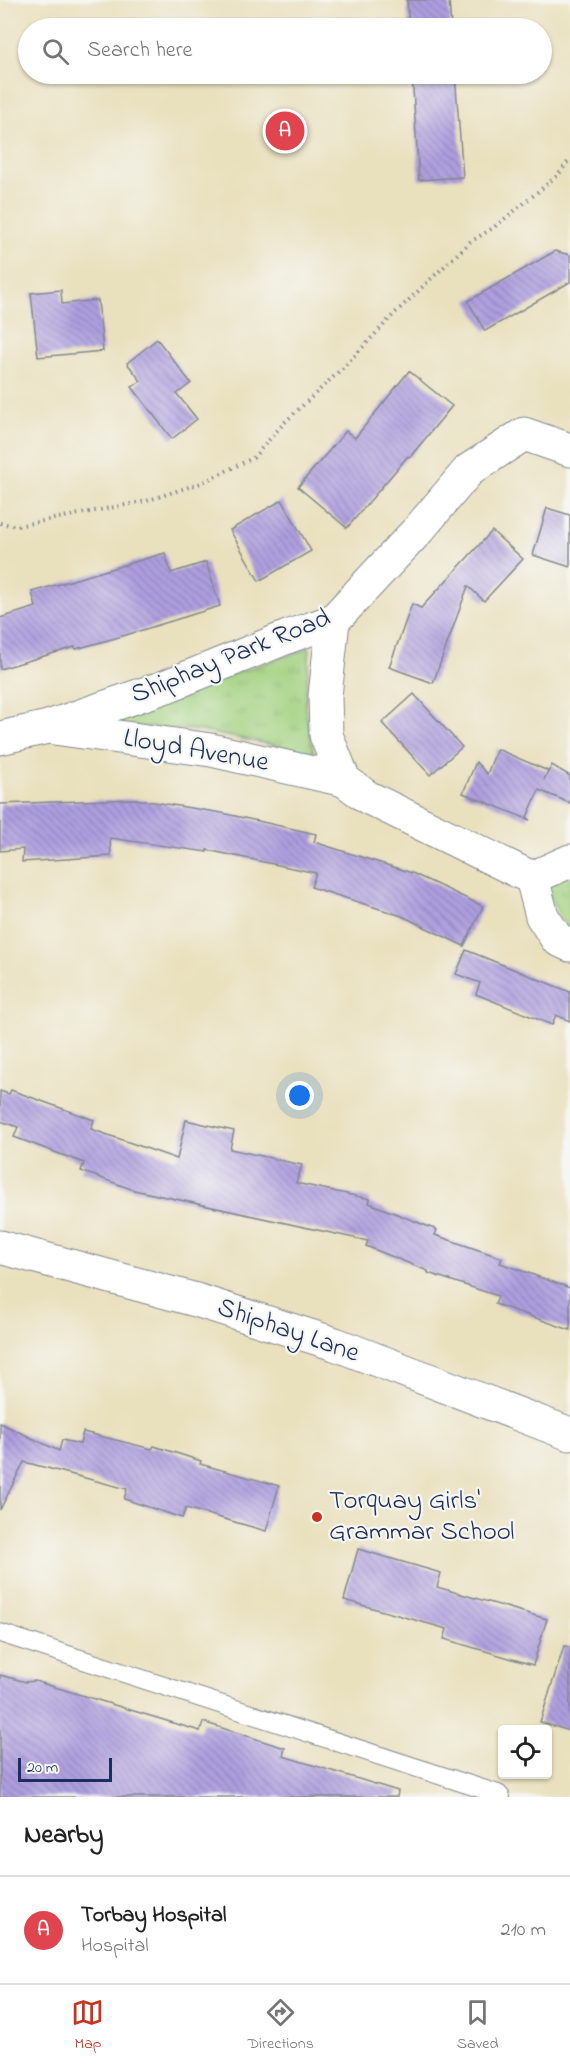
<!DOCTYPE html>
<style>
body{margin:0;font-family:"Indie Flower",sans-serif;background:#f2f2f2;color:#222}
.controls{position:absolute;right:18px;bottom:18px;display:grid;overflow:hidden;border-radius:6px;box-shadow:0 2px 4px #0004}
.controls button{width:54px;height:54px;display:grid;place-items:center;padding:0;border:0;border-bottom:2px solid #e0e0e0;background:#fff;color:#222;font:30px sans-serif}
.scale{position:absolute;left:18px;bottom:15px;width:94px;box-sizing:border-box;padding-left:6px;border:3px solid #1b2f5e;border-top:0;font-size:16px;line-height:21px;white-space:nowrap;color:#1b2f5e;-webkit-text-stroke:4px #f6f6f2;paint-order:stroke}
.you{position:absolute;left:300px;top:1096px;width:21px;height:21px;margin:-15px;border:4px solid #fff;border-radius:50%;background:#1a73e8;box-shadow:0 0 0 9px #1a73e833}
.badge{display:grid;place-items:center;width:39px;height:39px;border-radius:50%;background:#c8321e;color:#fff;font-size:20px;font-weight:700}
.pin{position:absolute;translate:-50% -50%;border:3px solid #fff;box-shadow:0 2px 6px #0006}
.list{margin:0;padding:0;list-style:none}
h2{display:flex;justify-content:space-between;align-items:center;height:78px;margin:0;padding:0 24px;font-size:26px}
h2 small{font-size:20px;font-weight:400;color:#767676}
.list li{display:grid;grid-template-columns:39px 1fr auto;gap:18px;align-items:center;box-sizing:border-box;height:108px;padding:0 24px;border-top:2px solid #e0e0e0}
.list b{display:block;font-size:22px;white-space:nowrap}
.list p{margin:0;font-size:20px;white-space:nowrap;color:#767676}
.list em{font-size:20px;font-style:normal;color:#767676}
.icon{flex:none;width:33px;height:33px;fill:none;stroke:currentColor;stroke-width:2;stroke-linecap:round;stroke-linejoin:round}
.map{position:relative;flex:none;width:570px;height:1797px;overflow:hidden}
.search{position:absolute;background:#fff;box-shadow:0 2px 4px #0004;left:18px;right:18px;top:18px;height:66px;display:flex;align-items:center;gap:15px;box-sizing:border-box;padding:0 21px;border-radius:33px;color:#767676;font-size:22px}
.sheet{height:186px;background:#fff}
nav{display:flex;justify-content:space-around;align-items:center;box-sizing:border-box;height:84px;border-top:2px solid #e0e0e0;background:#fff;font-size:16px;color:#767676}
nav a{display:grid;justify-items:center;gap:3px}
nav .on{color:#c8321e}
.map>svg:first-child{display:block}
.grass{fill:url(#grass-tufts);stroke:#5e806e;stroke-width:1.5}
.building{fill:url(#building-back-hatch)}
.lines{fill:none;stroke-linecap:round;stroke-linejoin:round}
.service-casing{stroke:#82888e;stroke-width:20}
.minor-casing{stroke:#82888e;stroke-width:35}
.tertiary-casing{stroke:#82888e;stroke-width:35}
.path{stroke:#82888e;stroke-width:4;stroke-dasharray:1.5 4.5;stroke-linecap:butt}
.service{stroke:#fff;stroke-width:18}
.minor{stroke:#fff;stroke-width:33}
.tertiary{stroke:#fff;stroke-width:33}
.poi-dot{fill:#c8321e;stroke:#f6f6f2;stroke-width:2}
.labels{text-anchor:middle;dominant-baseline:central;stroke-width:4.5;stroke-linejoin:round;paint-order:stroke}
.street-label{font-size:27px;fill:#1b2f5e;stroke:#f6f6f2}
.poi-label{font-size:27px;fill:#1b2f5e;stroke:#f6f6f2;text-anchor:start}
</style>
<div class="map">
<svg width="570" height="1797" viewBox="0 0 570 1797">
<defs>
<pattern id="grass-tufts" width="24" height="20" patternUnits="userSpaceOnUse" patternTransform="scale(1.5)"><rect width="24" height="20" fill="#a2d17f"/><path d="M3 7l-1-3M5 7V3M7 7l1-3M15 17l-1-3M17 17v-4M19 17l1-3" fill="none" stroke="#8bb470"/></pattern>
<pattern id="building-back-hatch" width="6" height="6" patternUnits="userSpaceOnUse" patternTransform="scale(1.5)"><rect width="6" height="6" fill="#af9fdf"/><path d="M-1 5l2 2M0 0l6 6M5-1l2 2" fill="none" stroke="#8e82b8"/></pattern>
</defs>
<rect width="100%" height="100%" fill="#f6f6f2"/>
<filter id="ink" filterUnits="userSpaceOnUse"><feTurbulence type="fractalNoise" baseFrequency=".0167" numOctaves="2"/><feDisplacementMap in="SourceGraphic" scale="12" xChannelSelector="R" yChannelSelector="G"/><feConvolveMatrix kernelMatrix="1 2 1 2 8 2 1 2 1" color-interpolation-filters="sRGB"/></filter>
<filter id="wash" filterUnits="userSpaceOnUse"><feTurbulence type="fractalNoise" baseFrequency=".008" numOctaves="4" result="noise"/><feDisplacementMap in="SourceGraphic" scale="24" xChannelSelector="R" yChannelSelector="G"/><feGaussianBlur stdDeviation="1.35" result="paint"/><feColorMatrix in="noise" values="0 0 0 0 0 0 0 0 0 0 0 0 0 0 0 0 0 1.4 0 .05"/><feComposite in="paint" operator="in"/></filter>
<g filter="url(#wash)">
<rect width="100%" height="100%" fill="#e9e0bd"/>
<!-- grass -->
<g class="grass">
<polygon points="310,648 305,708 314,753 202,731 115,725 105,717"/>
<polygon points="570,874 570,937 545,886"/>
</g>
<g id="blocks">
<!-- building -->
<g class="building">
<polygon points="407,0 449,0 451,28 409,28"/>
<polygon points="412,74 455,74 463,177 419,180"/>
<polygon points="555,251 570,255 570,282 485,331 468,301"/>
<polygon points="61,290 62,304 98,300 103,351 38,357 31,293"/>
<polygon points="157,339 191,383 177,394 197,419 172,439 132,387 141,381 127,363"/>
<polygon points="409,371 452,406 410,457 408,456 347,528 298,487 346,431 355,438"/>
<polygon points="282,500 311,551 259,581 230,530"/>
<polygon points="547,508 570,515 570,567 533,555"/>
<polygon points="492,531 523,559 484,601 468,586 433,683 389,667 412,604 421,608"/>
<polygon points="165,553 171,573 206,562 220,606 126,635 76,649 75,647 0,669 0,618 36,607 32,592"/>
<polygon points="414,694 462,747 430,775 382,723"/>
<polygon points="497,749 548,771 544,780 552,765 570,776 570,803 539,790 527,817 530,820 463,793 476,762 487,774"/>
<polygon points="135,799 222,813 316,834 314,842 412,873 483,906 464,946 402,916 311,887 316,873 207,850 207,852 110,838 111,856 22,862 23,849 0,851 0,804"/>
<polygon points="466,950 570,992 570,1021 556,1015 552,1025 476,994 480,983 456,974"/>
<polygon points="11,1090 94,1120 91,1129 177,1159 186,1120 234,1131 230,1149 302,1165 296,1183 370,1199 369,1203 437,1230 435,1235 502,1258 500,1263 570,1288 570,1330 495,1304 498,1296 428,1273 428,1271 366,1246 368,1241 134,1190 81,1171 84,1163 14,1137 18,1127 0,1121 0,1091 9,1094"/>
<polygon points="0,1423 59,1451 62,1440 80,1444 83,1432 152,1449 154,1446 201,1461 200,1464 279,1486 266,1531 186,1508 182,1518 124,1499 127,1489 24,1462 0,1510"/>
<polygon points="358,1549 441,1573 437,1587 547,1619 533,1665 444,1639 447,1629 344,1600"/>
<polygon points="564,1646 570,1647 570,1731 540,1722"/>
<polygon points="0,1675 26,1682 35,1681 200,1731 203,1722 285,1748 283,1756 398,1791 397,1797 0,1797"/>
</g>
</g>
</g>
<g filter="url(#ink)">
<use href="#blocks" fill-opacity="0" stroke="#82888e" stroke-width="1.5"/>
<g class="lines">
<!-- service casing -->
<g class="service-casing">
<polyline id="service" points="0,1633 498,1794 501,1797"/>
</g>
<!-- minor casing -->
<g class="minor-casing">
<g id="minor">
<polyline points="333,621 325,696 326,735 344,780 367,797 532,878 570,861"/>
<polyline points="54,728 211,750 344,780"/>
<polyline points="0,738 48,727 167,686 290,636 333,621 419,529 469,470 524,434 570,450"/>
<polyline points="532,878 542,916 557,939 570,945"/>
</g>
</g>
<!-- tertiary casing -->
<g class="tertiary-casing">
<polyline id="tertiary" points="0,1247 196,1300 335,1344 570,1434"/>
</g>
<!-- path -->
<polyline class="path" points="0,523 17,526 146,501 201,483 253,458 283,424 347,364 394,314 470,242 493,228 522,205 559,174 570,159"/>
<!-- service -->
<use href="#service" class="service"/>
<!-- minor -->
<use href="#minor" class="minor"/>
<!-- tertiary -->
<use href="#tertiary" class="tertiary"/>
</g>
</g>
<!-- markers -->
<circle class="poi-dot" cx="317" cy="1517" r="6"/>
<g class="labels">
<!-- street labels -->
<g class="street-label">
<text transform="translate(231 657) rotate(-22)">Shiphay Park Road</text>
<text transform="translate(196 751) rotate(10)">Lloyd Avenue</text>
<text transform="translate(288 1331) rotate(19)">Shiphay Lane</text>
</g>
<!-- poi labels -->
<g class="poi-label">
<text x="329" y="1501">Torquay Girls'<tspan x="329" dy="31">Grammar School</tspan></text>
</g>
</g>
</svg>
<div class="controls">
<button><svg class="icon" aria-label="locate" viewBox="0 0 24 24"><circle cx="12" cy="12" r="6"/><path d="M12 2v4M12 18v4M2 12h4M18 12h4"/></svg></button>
</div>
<div class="scale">20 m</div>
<div class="you"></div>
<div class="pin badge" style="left:285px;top:131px;background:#e0444e">A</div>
<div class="search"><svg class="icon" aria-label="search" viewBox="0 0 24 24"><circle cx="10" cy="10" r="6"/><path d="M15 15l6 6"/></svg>Search here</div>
</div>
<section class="sheet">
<h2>Nearby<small></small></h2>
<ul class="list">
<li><span class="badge" style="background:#e0444e">A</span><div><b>Torbay Hospital</b><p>Hospital</p></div><em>210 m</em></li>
</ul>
</section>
<nav>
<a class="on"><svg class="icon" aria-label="map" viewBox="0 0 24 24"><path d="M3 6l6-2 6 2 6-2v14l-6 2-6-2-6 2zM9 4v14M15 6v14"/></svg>Map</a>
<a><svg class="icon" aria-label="directions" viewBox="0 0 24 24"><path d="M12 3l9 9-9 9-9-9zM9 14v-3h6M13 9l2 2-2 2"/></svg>Directions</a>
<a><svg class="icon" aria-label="saved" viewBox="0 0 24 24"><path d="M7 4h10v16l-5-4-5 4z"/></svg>Saved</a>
</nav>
